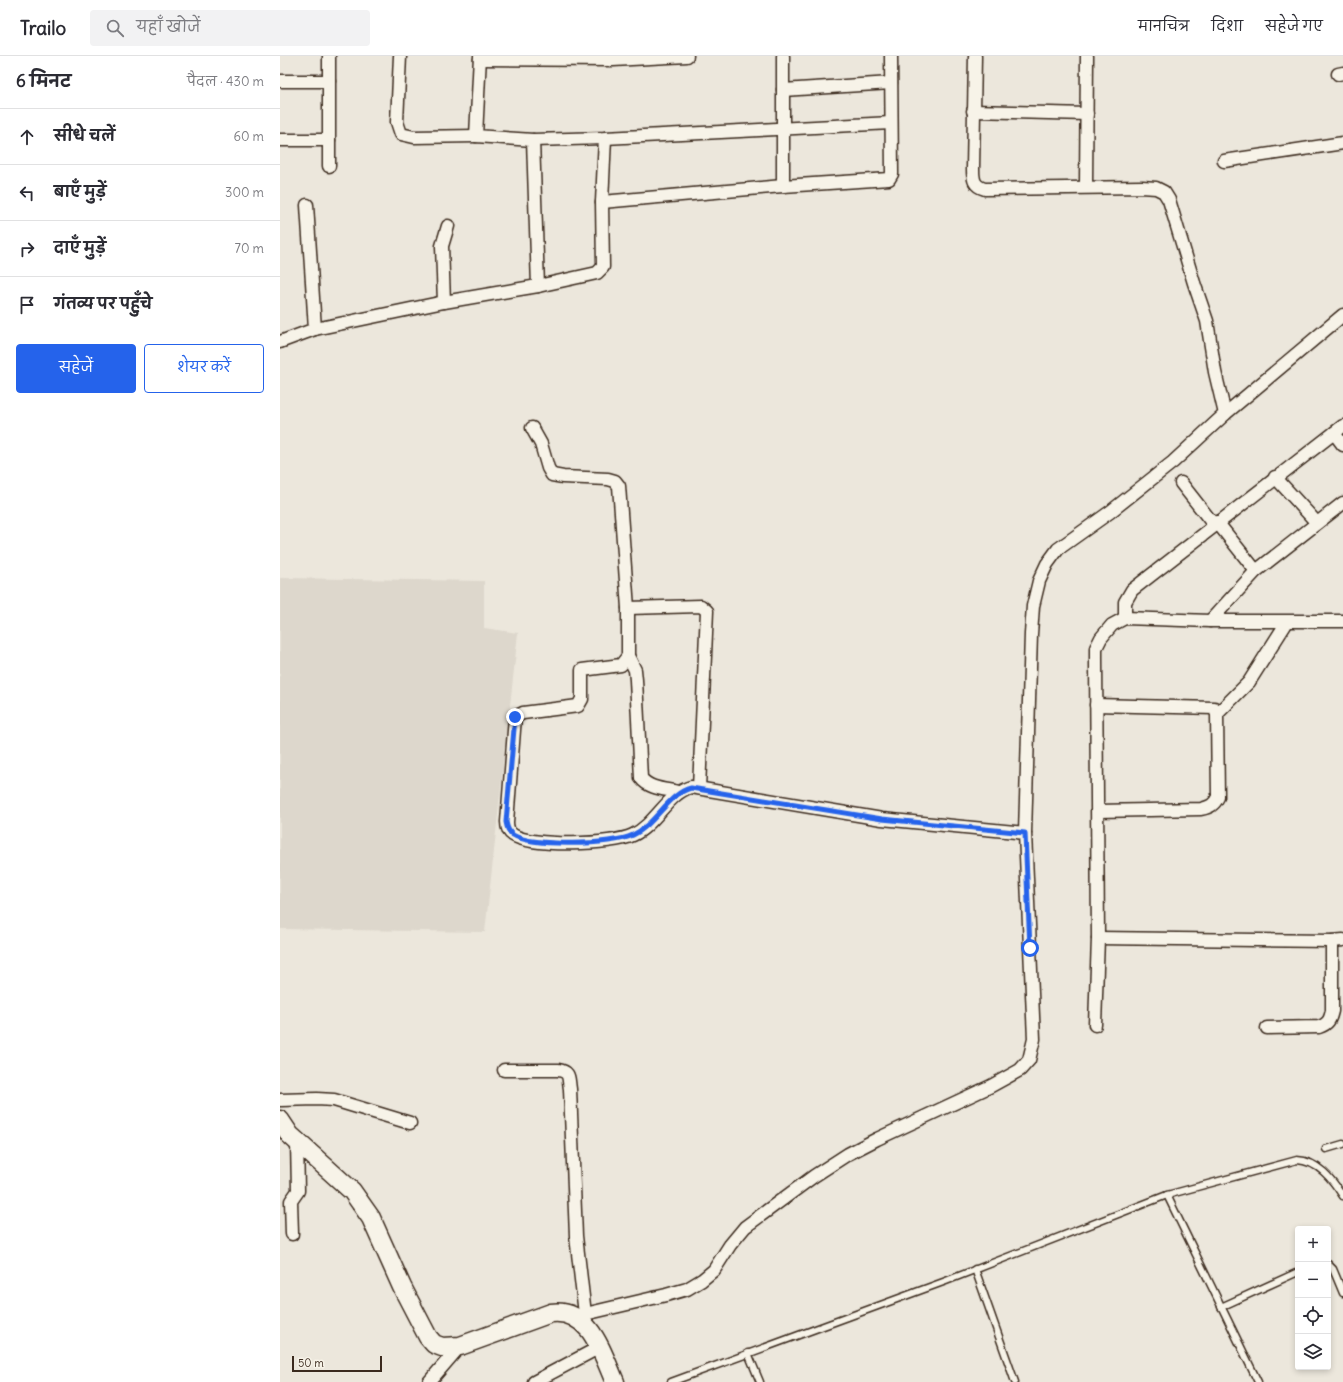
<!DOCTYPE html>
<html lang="hi">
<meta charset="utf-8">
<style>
body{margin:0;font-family:Delius,"Playpen Sans Deva",sans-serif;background:#f2f2f3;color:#2b2b33}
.controls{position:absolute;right:12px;bottom:12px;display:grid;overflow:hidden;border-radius:4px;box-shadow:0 2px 6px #0003}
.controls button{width:36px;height:36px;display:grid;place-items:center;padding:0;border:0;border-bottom:1px solid #e1e1e2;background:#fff;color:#2b2b33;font:20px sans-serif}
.scale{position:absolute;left:12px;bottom:10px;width:90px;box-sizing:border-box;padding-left:4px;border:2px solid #3b2a1e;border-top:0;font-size:11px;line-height:14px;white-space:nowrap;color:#3b2a1e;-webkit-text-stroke:3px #f7f3e8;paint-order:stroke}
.stop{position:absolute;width:12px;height:12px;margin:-9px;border:3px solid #2563eb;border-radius:50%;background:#fff}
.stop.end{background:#2563eb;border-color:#fff;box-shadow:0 1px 4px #0008}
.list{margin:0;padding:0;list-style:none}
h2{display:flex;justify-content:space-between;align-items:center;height:52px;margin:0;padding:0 16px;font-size:17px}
h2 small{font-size:13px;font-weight:400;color:#7c7c81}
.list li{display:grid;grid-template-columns:26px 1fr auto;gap:12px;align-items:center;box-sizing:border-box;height:56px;padding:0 16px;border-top:1px solid #e1e1e2}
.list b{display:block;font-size:15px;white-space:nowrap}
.list em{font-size:13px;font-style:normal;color:#7c7c81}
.actions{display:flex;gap:8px;padding:12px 16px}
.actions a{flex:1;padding:9px 0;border:1px solid #2563eb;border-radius:4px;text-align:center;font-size:14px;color:#2563eb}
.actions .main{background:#2563eb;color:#fff}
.icon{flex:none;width:22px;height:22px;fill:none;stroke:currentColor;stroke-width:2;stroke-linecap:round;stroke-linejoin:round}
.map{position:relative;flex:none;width:1063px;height:1326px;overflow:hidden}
header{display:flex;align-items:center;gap:24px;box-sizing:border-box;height:56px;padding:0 20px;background:#fff;border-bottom:1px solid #e1e1e2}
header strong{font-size:19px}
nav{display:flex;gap:22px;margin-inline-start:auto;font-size:14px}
.search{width:280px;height:36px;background:#f2f2f3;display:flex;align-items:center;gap:10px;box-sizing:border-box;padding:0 14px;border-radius:4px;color:#7c7c81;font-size:15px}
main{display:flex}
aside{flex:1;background:#fff}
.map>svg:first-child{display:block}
.built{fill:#ddd7cc}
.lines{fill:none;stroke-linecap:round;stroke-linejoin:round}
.lane-casing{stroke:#3b2a1e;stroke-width:9}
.street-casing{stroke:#3b2a1e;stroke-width:15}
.secondary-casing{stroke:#3b2a1e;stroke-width:21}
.lane{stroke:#f7f3e8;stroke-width:6}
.street{stroke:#f7f3e8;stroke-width:12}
.secondary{stroke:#f7f3e8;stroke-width:18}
.route{stroke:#2563eb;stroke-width:5}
</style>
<header>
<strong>Trailo</strong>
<div class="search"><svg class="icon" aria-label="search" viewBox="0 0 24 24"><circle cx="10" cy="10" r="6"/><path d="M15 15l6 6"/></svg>यहाँ खोजें</div>
<nav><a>मानचित्र</a><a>दिशा</a><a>सहेजे गए</a></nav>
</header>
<main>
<aside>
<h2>6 मिनट<small>पैदल · 430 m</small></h2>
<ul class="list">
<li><svg class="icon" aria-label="ahead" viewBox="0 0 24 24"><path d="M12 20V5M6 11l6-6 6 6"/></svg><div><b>सीधे चलें</b></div><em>60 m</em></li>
<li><svg class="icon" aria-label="left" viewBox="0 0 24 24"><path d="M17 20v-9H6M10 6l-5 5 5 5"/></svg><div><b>बाएँ मुड़ें</b></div><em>300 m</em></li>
<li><svg class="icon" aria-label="right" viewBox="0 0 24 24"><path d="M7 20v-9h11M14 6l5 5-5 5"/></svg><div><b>दाएँ मुड़ें</b></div><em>70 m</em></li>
<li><svg class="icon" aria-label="arrive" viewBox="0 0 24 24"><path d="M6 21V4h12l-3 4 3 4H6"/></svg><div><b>गंतव्य पर पहुँचे</b></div></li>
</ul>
<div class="actions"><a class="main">सहेजें</a><a>शेयर करें</a></div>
</aside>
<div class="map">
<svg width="1063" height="1326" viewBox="0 0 1063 1326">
<rect width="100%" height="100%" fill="#ece7dc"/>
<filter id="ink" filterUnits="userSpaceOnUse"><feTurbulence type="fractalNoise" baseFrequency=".025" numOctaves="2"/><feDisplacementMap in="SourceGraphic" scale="8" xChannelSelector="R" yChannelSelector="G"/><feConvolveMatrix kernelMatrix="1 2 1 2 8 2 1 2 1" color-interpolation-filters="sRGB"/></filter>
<g filter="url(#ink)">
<!-- built -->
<polygon class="built" points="0,522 204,525 204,572 238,577 205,876 0,873"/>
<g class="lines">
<!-- lane casing -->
<g class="lane-casing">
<g id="lane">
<polyline points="1046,1093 1063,1088"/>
<polyline points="887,1139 978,1326"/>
<polyline points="1048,1208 1053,1213 1063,1237"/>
<polyline points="695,1213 735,1326"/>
<polyline points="941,1251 1018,1216"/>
<polyline points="468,1297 480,1326"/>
<path d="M391 1326 666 1225 887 1139 1017 1104C1038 1105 1052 1123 1063 1140"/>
</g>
</g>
<!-- street casing -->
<g class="street-casing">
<g id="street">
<polyline points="120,0 117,66 121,78 134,81 196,80"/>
<polyline points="503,0 503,130"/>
<path d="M695 0 693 113C693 124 694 130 705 133L862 131 876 132 884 136 889 144 914 227 927 265 935 316 945 358"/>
<polyline points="200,3 333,4 407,0"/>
<polyline points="1058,18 1063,17"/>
<polyline points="0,25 49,25"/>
<polyline points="503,34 611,27"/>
<polyline points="693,55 807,58"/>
<polyline points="0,84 49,84"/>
<polyline points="253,84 325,82 611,67"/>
<polyline points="944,105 1063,87"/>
<polyline points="49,110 49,0"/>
<polyline points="806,130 807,0"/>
<polyline points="322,146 503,130 609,123 612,118 611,0"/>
<polyline points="27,149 35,273"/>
<polyline points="258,230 317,217 323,211 322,146 325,82"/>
<polyline points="164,246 162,190 168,170"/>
<polyline points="0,286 35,273 164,246 258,230 253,84 196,80 200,0"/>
<path d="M252 372 261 388 268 412 272 419 283 421 328 423 335 425 339 430 348 552V600L341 609 302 614V643L298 650 243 657 235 661 227 766C227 771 228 776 233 779 251 791 333 789 353 779 376 768 388 737 411 731L602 763 745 777"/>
<polyline points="1054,377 1063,389"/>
<polyline points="995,421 1037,467"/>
<polyline points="901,427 934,469"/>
<polyline points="937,466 976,515"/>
<polyline points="348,552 421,550 427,555 419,732"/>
<polyline points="845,562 845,546 852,534 1063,370"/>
<polyline points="930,565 976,515 1063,447"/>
<path d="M348 600 355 614 356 624 361 722C369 733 386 733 398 736"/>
<path d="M816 649 934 652 937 658 938 741C934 749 930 751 921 753L818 755"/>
<polyline points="937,658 969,626 1007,566"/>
<polyline points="818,882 1052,885 1063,884"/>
<polyline points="815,969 818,882 816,603 816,592 821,582 832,569 845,562 930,565 1063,565"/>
<path d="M987 972 1039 971C1048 968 1050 964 1052 955V885"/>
<path d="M224 1014H278C291 1016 288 1022 290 1033L296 1180 305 1258"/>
<polyline points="0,1044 37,1043 54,1044 130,1067"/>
<polyline points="12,1178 11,1145 18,1135 17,1085"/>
<polyline points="297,1262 305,1258 386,1239 407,1233 422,1224 434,1214 450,1189 465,1171 534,1120 568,1098 597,1083 711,1030 740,1014 749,1004 754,983 745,777 751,578 753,550 759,525 767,508 778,493 830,456 893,406 945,358 1063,259"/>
<polyline points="149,1326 180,1290"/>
<polyline points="254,1326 320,1291"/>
</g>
</g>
<!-- secondary casing -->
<g class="secondary-casing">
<path id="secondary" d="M0 1064 10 1079 72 1135 91 1162 122 1231 148 1281 154 1288 162 1291 180 1290 271 1257C310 1252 322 1297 335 1326"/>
</g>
<!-- lane -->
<use href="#lane" class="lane"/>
<!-- street -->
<use href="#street" class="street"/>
<!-- secondary -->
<use href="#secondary" class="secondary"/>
</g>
</g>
<g class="lines" filter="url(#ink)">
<!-- route -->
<path class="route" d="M235 661 226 766C227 771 228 776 233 779 251 791 333 789 353 779 376 768 389 737 411 732L602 763 745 777 750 892"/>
</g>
</svg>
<div class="controls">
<button>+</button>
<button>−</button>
<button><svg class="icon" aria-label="locate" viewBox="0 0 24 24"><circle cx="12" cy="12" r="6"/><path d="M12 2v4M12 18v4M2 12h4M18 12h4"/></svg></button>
<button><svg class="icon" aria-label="layers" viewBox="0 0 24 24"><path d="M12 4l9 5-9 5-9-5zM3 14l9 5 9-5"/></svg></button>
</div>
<div class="scale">50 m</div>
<div class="stop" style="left:750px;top:892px"></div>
<div class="stop end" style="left:235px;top:661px"></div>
</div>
</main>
